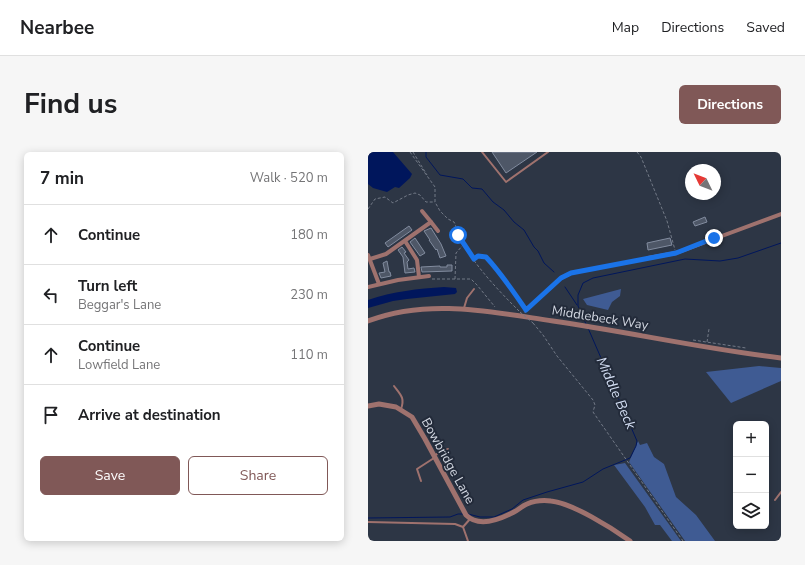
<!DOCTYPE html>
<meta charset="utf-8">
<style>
body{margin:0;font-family:"Nunito Sans",sans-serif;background:#f6f6f6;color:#202124}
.controls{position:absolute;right:12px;bottom:12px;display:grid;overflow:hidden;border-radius:6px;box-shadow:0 2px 10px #0003}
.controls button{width:36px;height:36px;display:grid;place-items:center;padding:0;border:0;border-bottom:1px solid #e0e0e0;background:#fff;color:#202124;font:20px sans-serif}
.compass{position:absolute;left:317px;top:12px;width:36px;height:36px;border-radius:50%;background:#fff;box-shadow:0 2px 10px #0003;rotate:313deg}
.stop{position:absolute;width:12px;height:12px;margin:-9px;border:3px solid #1a73e8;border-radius:50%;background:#fff}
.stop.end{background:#1a73e8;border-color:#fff;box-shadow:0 1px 4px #0008}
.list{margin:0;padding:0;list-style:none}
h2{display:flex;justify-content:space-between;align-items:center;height:52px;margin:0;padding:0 16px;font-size:17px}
h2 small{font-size:13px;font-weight:400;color:#757577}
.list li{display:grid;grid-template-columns:26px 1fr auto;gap:12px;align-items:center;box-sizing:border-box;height:60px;padding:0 16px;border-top:1px solid #e0e0e0}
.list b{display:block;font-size:15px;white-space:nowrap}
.list p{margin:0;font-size:13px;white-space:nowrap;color:#757577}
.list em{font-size:13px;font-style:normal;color:#757577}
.actions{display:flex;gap:8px;padding:12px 16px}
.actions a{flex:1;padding:9px 0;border:1px solid #805857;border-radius:6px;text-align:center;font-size:14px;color:#805857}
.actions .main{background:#805857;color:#fff}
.icon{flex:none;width:22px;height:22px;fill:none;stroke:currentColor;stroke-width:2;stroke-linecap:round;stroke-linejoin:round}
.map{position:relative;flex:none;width:413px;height:389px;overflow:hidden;border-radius:6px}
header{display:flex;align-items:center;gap:24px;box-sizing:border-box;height:56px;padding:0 20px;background:#fff;border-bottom:1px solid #e0e0e0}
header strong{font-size:19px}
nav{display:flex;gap:22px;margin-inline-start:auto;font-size:14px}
.intro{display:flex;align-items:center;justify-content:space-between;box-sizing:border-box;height:96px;padding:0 24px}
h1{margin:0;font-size:28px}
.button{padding:10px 18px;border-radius:6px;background:#805857;color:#fff;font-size:14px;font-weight:700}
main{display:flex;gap:24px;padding:0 24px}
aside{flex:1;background:#fff;border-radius:6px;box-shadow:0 2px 10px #0003}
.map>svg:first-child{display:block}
.green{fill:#3f5b93}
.water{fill:#00165c}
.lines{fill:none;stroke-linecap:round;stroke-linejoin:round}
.stream{stroke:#00165c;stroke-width:1}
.building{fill:#4e5767;stroke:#828c9f}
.path{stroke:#737a87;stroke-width:1;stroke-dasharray:3 2;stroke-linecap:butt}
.service{stroke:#9f726e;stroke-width:2}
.minor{stroke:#9f726e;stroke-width:4}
.tertiary{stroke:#9f726e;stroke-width:5}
.path-bridge{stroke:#737a87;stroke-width:1;stroke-dasharray:3 2;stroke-linecap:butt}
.route{stroke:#1a73e8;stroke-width:5}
.labels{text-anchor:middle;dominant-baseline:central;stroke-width:4;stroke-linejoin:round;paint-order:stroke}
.street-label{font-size:13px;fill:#d1d6e0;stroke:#232b3a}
.water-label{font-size:14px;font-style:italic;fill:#d3def3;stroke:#232b3a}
</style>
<header>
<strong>Nearbee</strong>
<nav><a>Map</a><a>Directions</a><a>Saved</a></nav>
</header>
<div class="intro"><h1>Find us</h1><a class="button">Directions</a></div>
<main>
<aside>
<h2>7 min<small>Walk · 520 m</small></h2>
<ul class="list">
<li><svg class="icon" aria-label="ahead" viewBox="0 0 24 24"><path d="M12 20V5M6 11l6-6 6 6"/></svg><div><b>Continue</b></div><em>180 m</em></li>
<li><svg class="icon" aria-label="left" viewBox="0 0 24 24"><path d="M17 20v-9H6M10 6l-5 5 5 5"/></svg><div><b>Turn left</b><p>Beggar's Lane</p></div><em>230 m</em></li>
<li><svg class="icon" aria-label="ahead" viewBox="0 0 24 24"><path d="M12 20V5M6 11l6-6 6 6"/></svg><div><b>Continue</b><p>Lowfield Lane</p></div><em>110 m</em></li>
<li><svg class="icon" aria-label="arrive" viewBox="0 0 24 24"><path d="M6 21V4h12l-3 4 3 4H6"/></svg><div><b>Arrive at destination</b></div></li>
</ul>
<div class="actions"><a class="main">Save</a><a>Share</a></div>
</aside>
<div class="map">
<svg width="413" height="389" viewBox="0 0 413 389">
<rect width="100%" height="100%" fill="#2d3645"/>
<!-- green -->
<g class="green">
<polygon points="253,137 252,144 244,150 240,158 219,153 215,147"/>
<polygon points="391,214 413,216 413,229 363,251 338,220"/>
<polygon points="270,289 272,293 279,291 286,305 296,312 308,345 328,363 347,389 317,389 261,310"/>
<polygon points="257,311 313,389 304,389 292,373 287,373 277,355 246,313"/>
</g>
<!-- water -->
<g class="water">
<polygon points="0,0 25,0 44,22 42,26 31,36 27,35 19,40 5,36 0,32"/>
<path d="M76 135 88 136 89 140 87 142 39 147 25 149 0 156V148C25 139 50 137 76 135Z"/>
</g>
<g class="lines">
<!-- stream -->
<g class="stream">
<polyline points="58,0 58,5 72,23 95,27 104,36 114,37 125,50 136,58 146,70 156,78 166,95 170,99 176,111 186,120"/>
<polyline points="197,135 209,153"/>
<polyline points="218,172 210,154 210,143 215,131 225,126 317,107 352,109 370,106 413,91"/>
<polyline points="100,362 112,365 126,365 144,357 155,348 179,340 215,330 235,317 262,306 268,294 269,289 220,176"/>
<polyline points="0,366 82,365 90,362 95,362"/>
</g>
</g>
<!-- building -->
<g class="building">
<polygon points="124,0 169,0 138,21"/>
<polygon points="337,65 339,70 327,74 325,70"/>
<polygon points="41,74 44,78 20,95 17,91"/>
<polygon points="63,76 73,92 78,104 72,106 69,97 68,98 61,88 62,88 56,79"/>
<polygon points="47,86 57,101 52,104 42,90"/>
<polygon points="302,86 304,93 280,98 279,91"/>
<polygon points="34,95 38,100 36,101 41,108 39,110 40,117 46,116 47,120 37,121 35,105 30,98"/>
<polygon points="19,109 21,120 22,120 23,124 13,126 11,121 17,120 15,111"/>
<polygon points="79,113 84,113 84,119 54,120 53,115 72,114 72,115 79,115"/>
</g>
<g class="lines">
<!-- path -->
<g class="path">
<path d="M42 0 67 35V50L72 59 80 67 86 70C89 75 89 82 92 87 108 115 129 137 151 159"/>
<polyline points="45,0 59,23"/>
<polyline points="269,0 273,5 299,69 307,98"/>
<polyline points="0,57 7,47 17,45 25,51 40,43 47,41 52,43 58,50 67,50"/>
<polyline points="106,106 109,104 118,105 139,130 158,158"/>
<polyline points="64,127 103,127 109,133 127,155"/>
<polyline points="87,127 88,101 95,93"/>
<polyline points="157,161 158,158 193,125 203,121 276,106"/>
<polyline points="165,171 175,183 189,204 225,248 227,253 225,260 315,389"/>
<polyline points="325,188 378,196"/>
<polyline points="339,190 341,177"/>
</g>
<!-- service -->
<g class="service">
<polyline points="114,0 138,30 180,0"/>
<polyline points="96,156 99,146 106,137"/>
<path d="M26 234C33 243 37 246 33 257"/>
<polyline points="67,303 80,297"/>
<polyline points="53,329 49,317 66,306"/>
<polyline points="407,348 413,340"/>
<polyline points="0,370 87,372 95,375 102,367"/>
<polyline points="95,375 100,389"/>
</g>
<!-- minor -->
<g class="minor">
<polyline points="54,59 63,70"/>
<polyline points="37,89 49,108 51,125"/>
<polyline points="0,103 11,132"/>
<polyline points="280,106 308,101 413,62"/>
<polyline points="2,107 18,102 63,70 70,79"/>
<polyline points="0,135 30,128 61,124"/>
</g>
<!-- tertiary -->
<g class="tertiary">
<path d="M0 169C61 146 123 160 185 169 261 180 337 197 413 206"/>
<path d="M0 254 11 252 28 255 44 265 57 287 98 363C111 376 131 368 146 360 150 358 154 354 159 352 166 349 175 348 183 349 204 351 244 376 262 389"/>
</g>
<!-- path-bridge -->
<polyline class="path-bridge" points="152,160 165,171"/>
</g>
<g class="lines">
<!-- route -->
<path class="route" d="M90 83 106 107 110 104 118 105C133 121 145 139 158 158L193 126 203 121 308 101 346 86"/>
</g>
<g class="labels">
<!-- street labels -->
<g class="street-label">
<text transform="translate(232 166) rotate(9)">Middlebeck Way</text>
<text transform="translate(80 309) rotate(61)">Bowbridge Lane</text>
</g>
<!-- water labels -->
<g class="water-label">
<text transform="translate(248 241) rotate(66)">Middle Beck</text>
</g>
</g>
</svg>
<div class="controls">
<button>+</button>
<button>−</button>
<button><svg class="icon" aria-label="layers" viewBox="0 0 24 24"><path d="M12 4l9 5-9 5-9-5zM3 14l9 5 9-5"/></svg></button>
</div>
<svg class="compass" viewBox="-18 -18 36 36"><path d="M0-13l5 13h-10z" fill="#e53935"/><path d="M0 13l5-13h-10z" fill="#757577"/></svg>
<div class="stop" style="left:90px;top:83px"></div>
<div class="stop end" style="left:346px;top:86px"></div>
</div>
</main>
